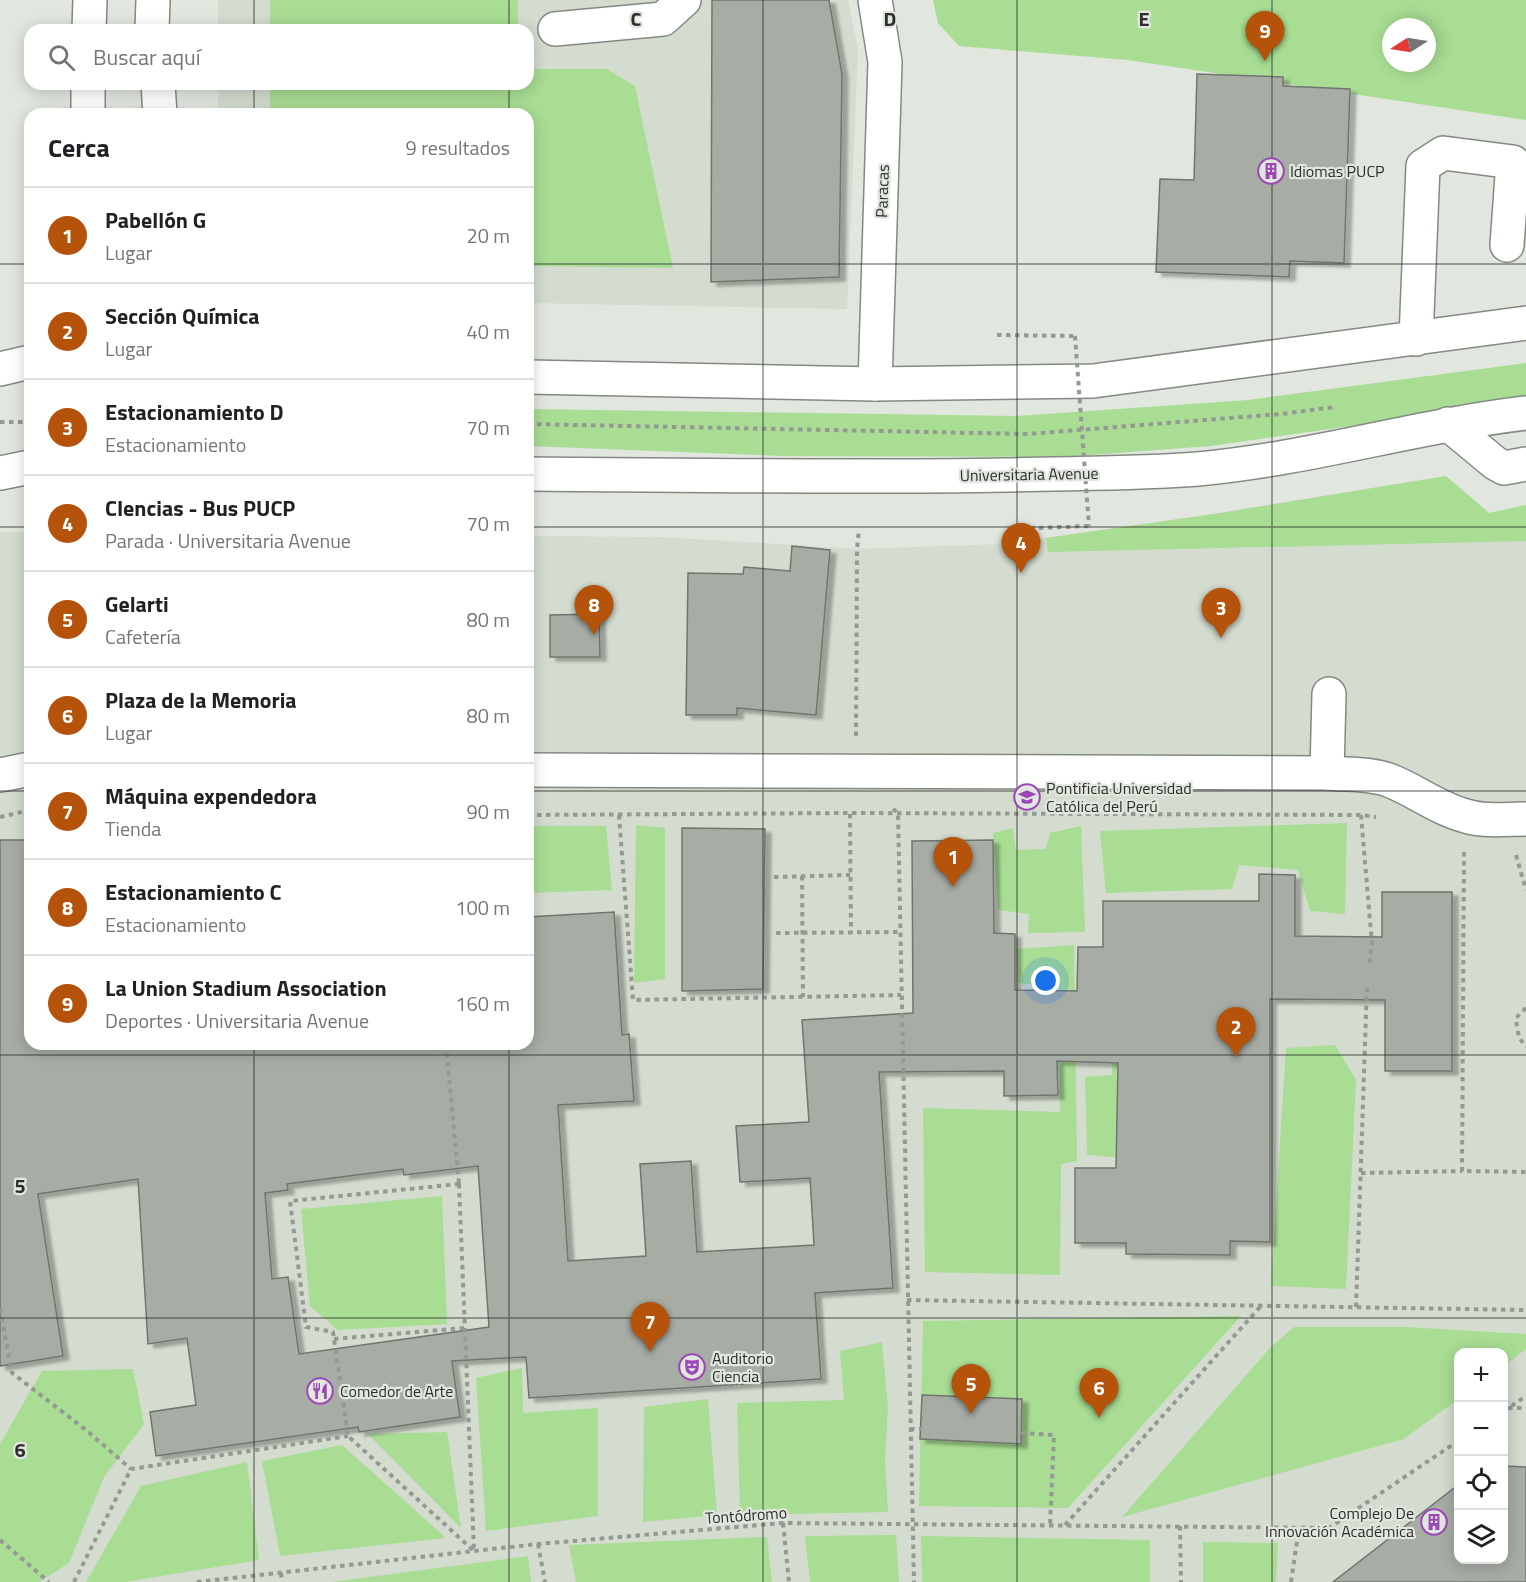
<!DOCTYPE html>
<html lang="es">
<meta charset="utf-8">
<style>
body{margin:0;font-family:"Titillium Web",sans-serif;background:#f2f2f2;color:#202124}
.controls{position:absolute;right:18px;bottom:18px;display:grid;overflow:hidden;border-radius:12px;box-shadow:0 3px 15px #0003}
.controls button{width:54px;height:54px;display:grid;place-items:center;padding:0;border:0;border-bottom:2px solid #e0e0e0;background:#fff;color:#202124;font:30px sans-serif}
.compass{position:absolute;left:1382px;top:18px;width:54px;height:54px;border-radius:50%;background:#fff;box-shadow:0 3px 15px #0003;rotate:258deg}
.you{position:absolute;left:1046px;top:981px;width:21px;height:21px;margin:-15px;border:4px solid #fff;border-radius:50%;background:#1a73e8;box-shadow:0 0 0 9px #1a73e833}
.badge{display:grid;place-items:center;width:39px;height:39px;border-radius:50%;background:#b45309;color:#fff;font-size:20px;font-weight:700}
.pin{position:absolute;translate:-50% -50px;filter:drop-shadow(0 2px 3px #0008)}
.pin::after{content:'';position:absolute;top:32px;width:21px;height:18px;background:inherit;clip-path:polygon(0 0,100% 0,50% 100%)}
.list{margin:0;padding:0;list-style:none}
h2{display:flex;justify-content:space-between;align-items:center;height:78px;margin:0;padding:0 24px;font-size:26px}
h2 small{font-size:20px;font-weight:400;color:#757577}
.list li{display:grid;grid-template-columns:39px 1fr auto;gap:18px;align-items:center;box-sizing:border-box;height:96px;padding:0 24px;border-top:2px solid #e0e0e0}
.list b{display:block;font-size:22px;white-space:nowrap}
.list p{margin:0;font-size:20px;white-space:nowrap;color:#757577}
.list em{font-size:20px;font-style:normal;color:#757577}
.icon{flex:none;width:33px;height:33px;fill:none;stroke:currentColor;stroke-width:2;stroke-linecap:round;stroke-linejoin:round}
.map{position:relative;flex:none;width:1526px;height:1582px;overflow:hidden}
.search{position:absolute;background:#fff;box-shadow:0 3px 15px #0003;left:24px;top:24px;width:510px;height:66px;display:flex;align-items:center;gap:15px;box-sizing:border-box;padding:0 21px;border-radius:18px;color:#757577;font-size:22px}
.panel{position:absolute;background:#fff;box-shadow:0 3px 15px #0003;left:24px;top:108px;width:510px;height:942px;border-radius:18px}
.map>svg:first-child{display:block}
.built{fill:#d3dccf;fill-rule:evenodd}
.green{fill:#a8dd93;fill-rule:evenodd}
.building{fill:#a7aca5;stroke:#71756f;stroke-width:1.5;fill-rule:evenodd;filter:url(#shadow)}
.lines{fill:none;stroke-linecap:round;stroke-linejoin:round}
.minor-casing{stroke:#858983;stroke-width:36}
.major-casing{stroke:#858983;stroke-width:36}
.path{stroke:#959994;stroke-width:4;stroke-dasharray:4.5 4.5;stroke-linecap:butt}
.minor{stroke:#fff;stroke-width:33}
.major{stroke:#fff;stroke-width:33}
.path-bridge{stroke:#959994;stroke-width:4;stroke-dasharray:4.5 4.5;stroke-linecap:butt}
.grid{fill:none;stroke:#2d2f2c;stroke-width:1.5;stroke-opacity:0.55}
.labels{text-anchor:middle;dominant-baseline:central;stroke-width:4.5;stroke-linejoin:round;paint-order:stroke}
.poi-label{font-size:16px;fill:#2d2f2c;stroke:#e1e6df;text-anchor:start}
.street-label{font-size:16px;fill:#2d2f2c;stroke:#e1e6df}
.grid-label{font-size:20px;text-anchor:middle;font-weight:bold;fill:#2d2f2c;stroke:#e1e6df;stroke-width:4.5;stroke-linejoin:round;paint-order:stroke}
</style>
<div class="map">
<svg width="1526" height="1582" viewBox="0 0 1526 1582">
<defs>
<filter id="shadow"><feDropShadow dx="6" dy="4" stdDeviation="1.5" flood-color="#0004"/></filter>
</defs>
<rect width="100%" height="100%" fill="#e1e6df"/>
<!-- built -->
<g class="built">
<polygon points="218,0 848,0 858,49 847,309 528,303 528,114 218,114 218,84 528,84 528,30 218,30"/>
<path d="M1446 476 1489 513 1526 505V1582H0V532H30V1044H528V536L663 537 857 549 1002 544 1214 514ZM1458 1352H1504V1560H1458Z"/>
</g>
<!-- green -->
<g class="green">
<rect x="270" y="0" width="248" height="30"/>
<path d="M933 0H1526V120L1128 60 959 46 938 23ZM1391 27H1427V63H1391Z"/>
<polygon points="528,69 607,69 635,86 673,268 528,266 528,114 270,114 270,84 528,84"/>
<polygon points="1526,363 1526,401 1211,446 1065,457 782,456 528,446 528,409 1017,416 1248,400"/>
<polygon points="1446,476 1489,513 1526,505 1526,541 1048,552 1046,538 1214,514"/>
<polygon points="1347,823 1345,914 1310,911 1298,870 1239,865 1232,889 1106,893 1100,831"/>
<polygon points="636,825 665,828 665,979 634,983"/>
<polygon points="528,826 606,826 612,890 528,893"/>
<polygon points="1081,826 1085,932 1028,933 1029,914 998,910 993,833 1013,828 1016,850 1046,849 1050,833"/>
<polygon points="1074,945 1077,1161 1061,1164 1060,1275 925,1272 923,1108 1060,1112 1059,987 1018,983 1016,949"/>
<polygon points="1115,974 1196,1163 1087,1155 1085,1077 1112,1075"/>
<polygon points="1335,1045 1356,1080 1346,1289 1271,1286 1286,1048"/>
<polygon points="442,1196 447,1324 338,1330 310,1306 301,1209"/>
<polygon points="1241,1316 1068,1508 919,1506 923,1321"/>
<polygon points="1294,1327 1405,1327 1526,1334 1526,1349 1504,1366 1504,1352 1458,1352 1458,1399 1404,1439 1122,1517 1270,1348"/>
<polygon points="882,1342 888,1407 885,1460 888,1512 740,1515 737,1403 844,1400 840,1351"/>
<polygon points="522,1368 523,1413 598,1408 598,1516 486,1531 476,1378"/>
<polygon points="133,1369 144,1424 104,1477 69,1563 39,1582 0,1582 0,1444 42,1371"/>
<polygon points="708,1399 717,1515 643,1522 644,1407"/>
<polygon points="447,1432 461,1528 368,1434"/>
<polygon points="342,1445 446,1538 280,1556 262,1461"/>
<polygon points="247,1462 259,1560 125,1582 86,1582 141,1486"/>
<polygon points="896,1535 899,1582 810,1582 805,1536"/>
<polygon points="921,1536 1150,1540 1150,1582 922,1582"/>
<polygon points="767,1537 772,1582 576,1582 569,1545"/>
<polygon points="1203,1542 1278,1543 1276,1582 1203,1582"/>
<polygon points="528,1556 531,1582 332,1582"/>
</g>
<!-- building -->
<g class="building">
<polygon points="712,0 829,0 842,74 839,277 711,282"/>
<polygon points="1197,74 1283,77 1283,86 1350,89 1344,263 1290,261 1289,277 1156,272 1160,179 1194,180"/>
<polygon points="792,546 830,550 816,715 737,708 737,715 686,715 688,573 743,574 744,567 790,571"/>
<polygon points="599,614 600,657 550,657 550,615"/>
<polygon points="682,828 765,829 763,989 682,991"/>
<path d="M0 840H30V1044H191L192 1048 261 1044V1049L305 1044H528V917L614 912 622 1035 629 1034 634 1101 558 1105 568 1261 646 1256 640 1164 691 1161 697 1252 814 1245 810 1178 740 1182 736 1126 809 1122 802 1020 913 1013 912 841 993 840 994 933 1015 934V990L1077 991 1078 947H1103V901H1259V874L1295 875V936L1382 937V892H1452V1071H1385V1000L1270 999V1242L1230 1241V1255L1126 1254V1243H1075V1168H1116L1118 1063 1057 1061 1058 1095 1004 1096V1071L879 1072 893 1288 815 1293 821 1379 529 1398 526 1357 452 1361 460 1417 359 1432 358 1427 156 1456 150 1412 196 1405 187 1338 148 1344 138 1179 38 1194 63 1356 0 1366ZM478 1166 489 1327 299 1354 288 1277 272 1279 265 1193 288 1190 287 1184 403 1169 404 1175Z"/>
<polygon points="922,1395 1022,1399 1021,1444 920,1439"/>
<polygon points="1503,1466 1526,1467 1526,1582 1333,1582 1458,1485 1458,1560 1503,1560"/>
</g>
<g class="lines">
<!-- minor casing -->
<g class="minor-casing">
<g id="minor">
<polyline points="875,0 885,62 875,384"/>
<polyline points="555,29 663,19 684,0"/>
<polyline points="1416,339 1423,166 1443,153 1513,162 1507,245"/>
<polyline points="1448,424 1495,463 1504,468 1526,464"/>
<path d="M528 770 1327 773C1347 775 1372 773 1391 781 1416 791 1439 809 1466 816 1485 822 1506 819 1526 819"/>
<polyline points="1327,773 1329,694"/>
<polyline points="0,775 30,769"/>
</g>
</g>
<!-- major casing -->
<g class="major-casing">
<g id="major">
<polyline points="89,30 90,0"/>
<polyline points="152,30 153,0"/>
<polyline points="158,84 160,114"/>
<polyline points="88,114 88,84"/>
<polyline points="0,369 30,362"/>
<polyline points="528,377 875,384 1093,381 1526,323"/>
<polyline points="0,473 30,467"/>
<path d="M528 474C688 475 847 478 1007 475 1070 473 1135 474 1198 469 1309 459 1416 426 1526 413"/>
</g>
</g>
<!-- path -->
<g class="path">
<polyline points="997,335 1075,336"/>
<polyline points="0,422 30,422"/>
<polyline points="528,424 1028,434 1281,414 1335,407"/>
<polyline points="1012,529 1089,526"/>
<polyline points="856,736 857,549 859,530"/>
<polyline points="893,809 898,813 914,1582"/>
<polyline points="850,814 851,933"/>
<polyline points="528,815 850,813 1361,815 1376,817"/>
<polyline points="619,815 633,1000 901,995"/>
<polyline points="1361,815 1372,944 1369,964"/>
<polyline points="0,817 30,810"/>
<polyline points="1464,852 1462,1171 1526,1172"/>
<polyline points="1516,855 1526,890"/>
<polyline points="802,876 803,997"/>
<polyline points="774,877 850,875"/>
<polyline points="776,933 900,932"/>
<path d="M1526 1008 1516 1018C1517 1030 1518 1038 1526 1047"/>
<polyline points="446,1044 459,1184"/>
<polyline points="1361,1173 1462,1171"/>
<polygon points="459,1184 474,1551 348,1436 333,1332 306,1327 290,1201"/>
<polyline points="907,1300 1526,1310"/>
<polyline points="1356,1307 1367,986"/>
<polyline points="0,1309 12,1373 86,1430 131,1469"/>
<polyline points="334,1339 465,1328"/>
<polyline points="1508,1408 1526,1408"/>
<polyline points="1504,1411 1526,1396"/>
<polyline points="910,1429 921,1429"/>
<polyline points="1021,1433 1054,1435 1050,1526"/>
<polyline points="783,1523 789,1582"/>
<polyline points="1065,1525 1260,1307"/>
<polyline points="1180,1526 1181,1582"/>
<polyline points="0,1540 49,1582"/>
<polyline points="538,1544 545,1582"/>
<polyline points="281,1573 282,1582"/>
<polyline points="74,1582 131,1469 348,1436"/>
<polyline points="197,1582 538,1544 783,1523 1329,1528 1458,1441"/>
<polyline points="1291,1582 1299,1528"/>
</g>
<!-- minor -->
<use href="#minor" class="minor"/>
<!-- major -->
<use href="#major" class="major"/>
<!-- path-bridge -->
<polyline class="path-bridge" points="1075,336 1089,526"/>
</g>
<!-- grid -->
<path class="grid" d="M254 0V30M509 0V30M763 0V1582M1017 0V1582M1272 0V1582M254 84V114M509 84V114M0 264H30M528 264H1526M0 527H30M528 527H1526M0 791H30M528 791H1526M254 1044V1582M509 1044V1582M0 1055H1526M0 1318H1526"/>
<!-- icons -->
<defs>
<g id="building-ring" transform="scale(1.35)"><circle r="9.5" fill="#e1e6df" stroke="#9b48b6" stroke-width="1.5"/><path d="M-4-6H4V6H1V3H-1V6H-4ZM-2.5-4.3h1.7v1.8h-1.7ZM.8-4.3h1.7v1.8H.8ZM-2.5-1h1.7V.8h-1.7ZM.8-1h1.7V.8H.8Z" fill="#9b48b6"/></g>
<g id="university-ring" transform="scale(1.35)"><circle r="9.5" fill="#e1e6df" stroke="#9b48b6" stroke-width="1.5"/><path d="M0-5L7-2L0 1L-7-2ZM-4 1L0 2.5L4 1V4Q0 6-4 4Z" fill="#9b48b6"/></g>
<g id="theatre-ring" transform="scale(1.35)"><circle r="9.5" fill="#e1e6df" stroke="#9b48b6" stroke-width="1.5"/><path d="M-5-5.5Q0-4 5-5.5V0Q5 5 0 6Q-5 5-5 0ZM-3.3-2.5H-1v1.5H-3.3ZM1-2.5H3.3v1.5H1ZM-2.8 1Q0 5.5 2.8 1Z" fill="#9b48b6"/></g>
<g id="restaurant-ring" transform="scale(1.35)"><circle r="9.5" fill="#e1e6df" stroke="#9b48b6" stroke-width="1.5"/><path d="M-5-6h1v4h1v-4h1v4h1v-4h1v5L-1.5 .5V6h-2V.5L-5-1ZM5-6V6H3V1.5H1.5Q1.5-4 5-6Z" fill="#9b48b6"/></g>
</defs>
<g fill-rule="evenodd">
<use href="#building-ring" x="1271" y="171"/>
<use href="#university-ring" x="1027" y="797"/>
<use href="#theatre-ring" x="692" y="1367"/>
<use href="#restaurant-ring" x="320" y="1391"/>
<use href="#building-ring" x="1434" y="1522"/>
</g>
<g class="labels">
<!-- poi labels -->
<g class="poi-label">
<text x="1290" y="171">Idiomas PUCP</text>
<text x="1046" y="788">Pontificia Universidad<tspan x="1046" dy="18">Católica del Perú</tspan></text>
<text x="712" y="1358">Auditorio<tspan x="712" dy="18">Ciencia</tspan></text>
<text x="340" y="1391">Comedor de Arte</text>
<text x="1414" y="1513" text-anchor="end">Complejo De<tspan x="1414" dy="18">Innovación Académica</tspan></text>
</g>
<!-- street labels -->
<g class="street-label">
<text transform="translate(882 191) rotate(-88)">Paracas</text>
<text transform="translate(1029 474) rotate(-1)">Universitaria Avenue</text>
<text transform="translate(746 1515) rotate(-4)">Tontódromo</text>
</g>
</g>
<g class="grid-label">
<text x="636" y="26">C</text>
<text x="890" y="26">D</text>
<text x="1144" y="26">E</text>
<text x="20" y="1193">5</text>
<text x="20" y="1457">6</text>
</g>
</svg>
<div class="controls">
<button>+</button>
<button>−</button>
<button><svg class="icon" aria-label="locate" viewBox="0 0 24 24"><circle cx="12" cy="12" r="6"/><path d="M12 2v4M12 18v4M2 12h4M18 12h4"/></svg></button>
<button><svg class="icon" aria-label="layers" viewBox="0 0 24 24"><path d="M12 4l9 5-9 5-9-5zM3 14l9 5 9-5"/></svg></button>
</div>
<svg class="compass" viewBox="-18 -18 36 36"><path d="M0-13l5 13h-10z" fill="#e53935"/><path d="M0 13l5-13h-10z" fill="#757577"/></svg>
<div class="you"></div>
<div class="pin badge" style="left:953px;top:887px">1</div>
<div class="pin badge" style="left:1236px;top:1057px">2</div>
<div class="pin badge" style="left:1221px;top:638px">3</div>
<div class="pin badge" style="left:1021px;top:573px">4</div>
<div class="pin badge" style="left:971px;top:1414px">5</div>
<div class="pin badge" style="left:1099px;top:1418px">6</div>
<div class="pin badge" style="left:650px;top:1352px">7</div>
<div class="pin badge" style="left:594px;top:635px">8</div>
<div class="pin badge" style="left:1265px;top:61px">9</div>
<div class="search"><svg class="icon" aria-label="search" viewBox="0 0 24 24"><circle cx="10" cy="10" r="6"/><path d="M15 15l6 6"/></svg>Buscar aquí</div>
<section class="panel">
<h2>Cerca<small>9 resultados</small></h2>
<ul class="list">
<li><span class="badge">1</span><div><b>Pabellón G</b><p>Lugar</p></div><em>20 m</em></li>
<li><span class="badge">2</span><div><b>Sección Química</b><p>Lugar</p></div><em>40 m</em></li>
<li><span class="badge">3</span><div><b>Estacionamiento D</b><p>Estacionamiento</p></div><em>70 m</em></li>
<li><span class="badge">4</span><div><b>CIencias - Bus PUCP</b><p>Parada · Universitaria Avenue</p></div><em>70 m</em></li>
<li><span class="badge">5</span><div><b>Gelarti</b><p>Cafetería</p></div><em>80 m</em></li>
<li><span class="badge">6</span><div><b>Plaza de la Memoria</b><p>Lugar</p></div><em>80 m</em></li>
<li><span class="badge">7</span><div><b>Máquina expendedora</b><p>Tienda</p></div><em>90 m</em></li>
<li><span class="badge">8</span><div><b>Estacionamiento C</b><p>Estacionamiento</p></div><em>100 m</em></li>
<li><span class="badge">9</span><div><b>La Union Stadium Association</b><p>Deportes · Universitaria Avenue</p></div><em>160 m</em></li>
</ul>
</section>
</div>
